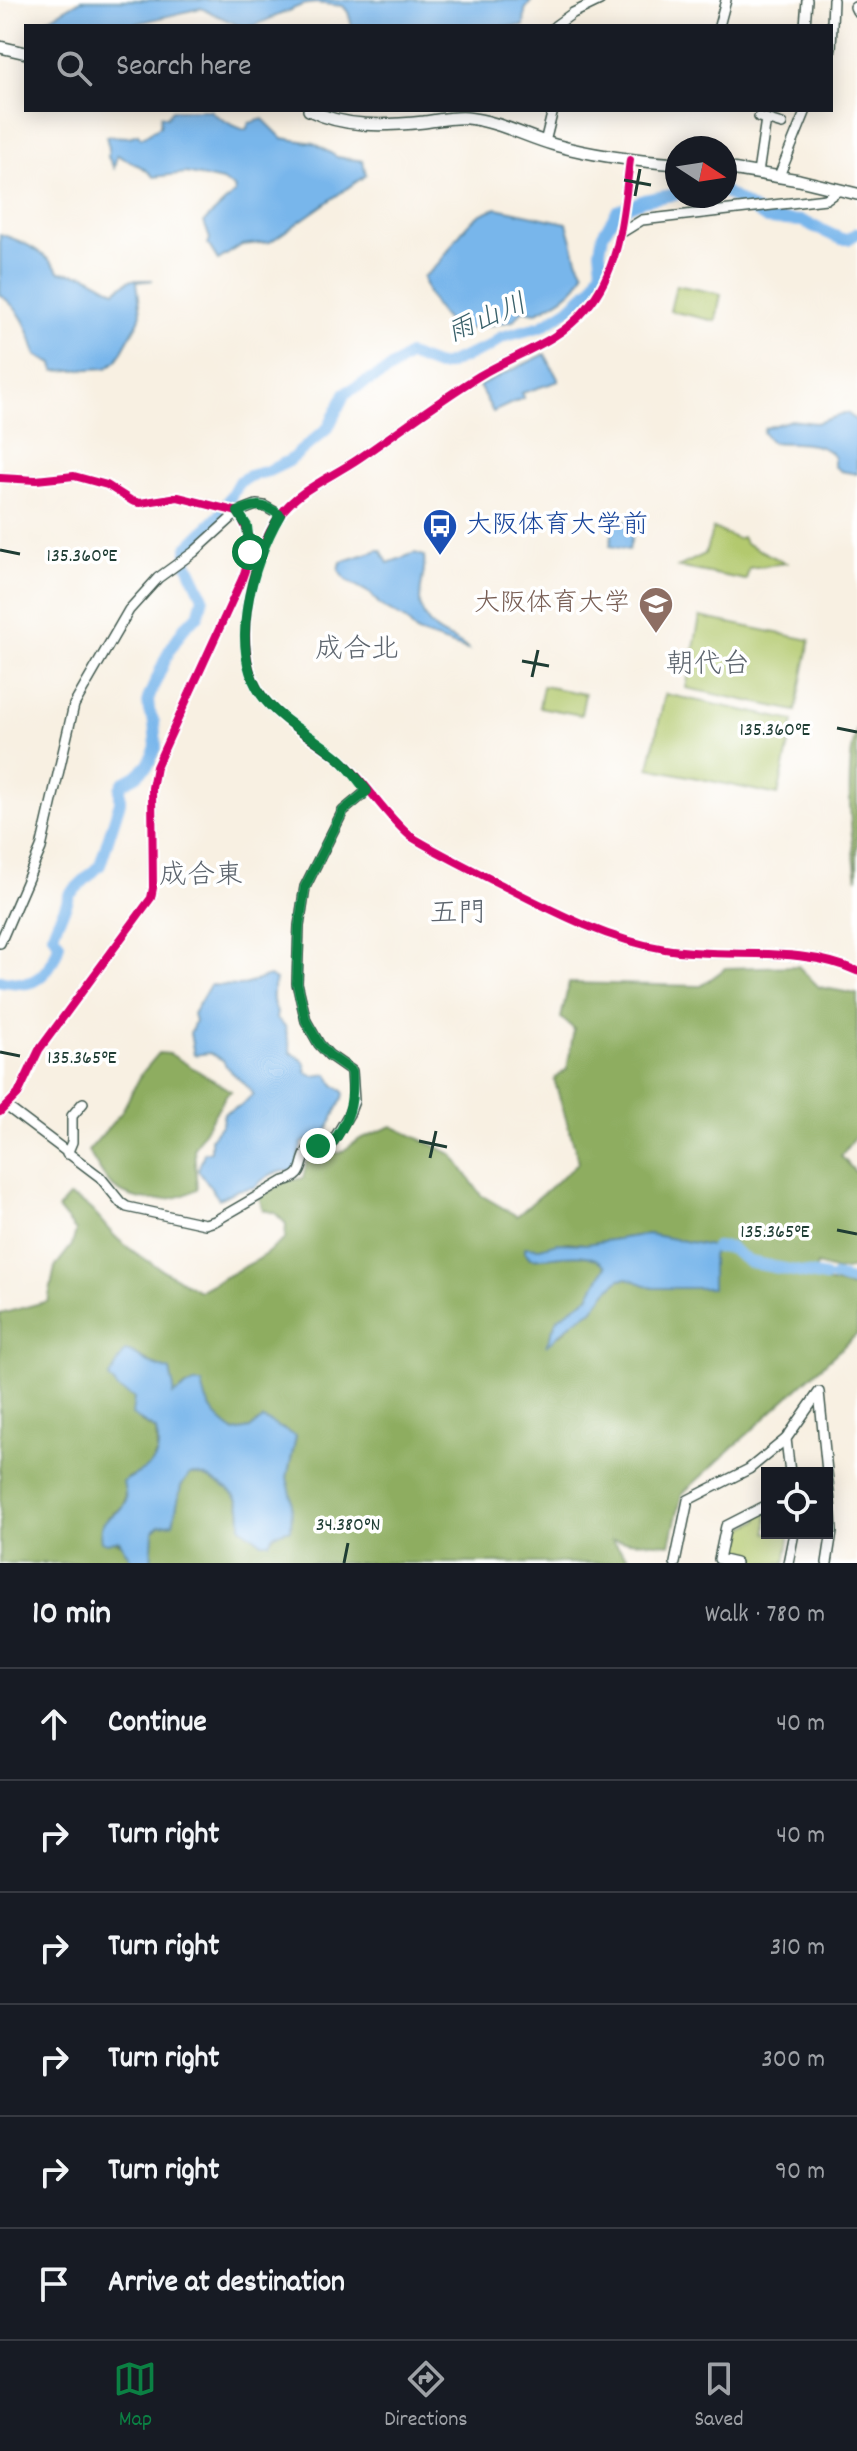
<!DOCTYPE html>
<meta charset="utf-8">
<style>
body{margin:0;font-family:Dekko,"Klee One",sans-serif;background:#20242c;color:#f1f3f6}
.controls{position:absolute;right:24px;bottom:24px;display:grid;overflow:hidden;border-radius:0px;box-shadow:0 4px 20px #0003}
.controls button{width:72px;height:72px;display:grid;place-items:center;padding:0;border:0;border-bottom:2px solid #363941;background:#171b24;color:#f1f3f6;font:40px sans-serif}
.compass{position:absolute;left:665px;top:136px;width:72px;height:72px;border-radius:50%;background:#171b24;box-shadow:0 4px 20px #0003;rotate:102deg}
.stop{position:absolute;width:24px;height:24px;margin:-18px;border:6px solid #0b8043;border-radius:50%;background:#fff}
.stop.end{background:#0b8043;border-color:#fff;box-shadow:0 2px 8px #0008}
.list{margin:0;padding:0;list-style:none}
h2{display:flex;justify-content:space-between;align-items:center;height:104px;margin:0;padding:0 32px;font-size:34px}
h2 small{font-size:26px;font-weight:400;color:#9ea1a6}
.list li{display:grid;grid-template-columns:52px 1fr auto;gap:24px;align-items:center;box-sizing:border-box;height:112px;padding:0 32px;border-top:2px solid #363941}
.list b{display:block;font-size:30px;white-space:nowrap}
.list em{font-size:26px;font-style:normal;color:#9ea1a6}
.icon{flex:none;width:44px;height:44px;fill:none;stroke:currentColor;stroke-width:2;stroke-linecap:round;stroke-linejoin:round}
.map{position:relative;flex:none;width:857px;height:1563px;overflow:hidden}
.search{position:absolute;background:#171b24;box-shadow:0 4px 20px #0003;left:24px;right:24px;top:24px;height:88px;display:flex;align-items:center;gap:20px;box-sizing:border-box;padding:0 28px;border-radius:0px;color:#9ea1a6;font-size:30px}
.sheet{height:776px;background:#171b24}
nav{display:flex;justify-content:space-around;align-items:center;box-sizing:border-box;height:112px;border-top:2px solid #363941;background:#171b24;font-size:22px;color:#9ea1a6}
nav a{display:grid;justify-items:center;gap:4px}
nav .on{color:#0b8043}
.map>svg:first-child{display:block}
.green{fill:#b3c96e;stroke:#698351;stroke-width:2}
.forest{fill:#8ead61;stroke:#56754a;stroke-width:2;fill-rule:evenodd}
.water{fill:#78b6eb;stroke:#4c7a90;stroke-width:2}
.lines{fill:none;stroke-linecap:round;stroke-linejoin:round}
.river{stroke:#78b6eb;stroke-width:12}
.minor-casing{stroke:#40584e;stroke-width:12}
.major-casing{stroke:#40584e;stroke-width:14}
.minor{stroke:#fff;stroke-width:9}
.major{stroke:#fff;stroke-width:11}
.cycleway-casing{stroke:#fff;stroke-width:13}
.cycleway{stroke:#d6006c;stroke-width:8}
.route{stroke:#0b8043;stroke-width:10}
.ticks{fill:none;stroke:#1f3d34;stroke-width:3}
.labels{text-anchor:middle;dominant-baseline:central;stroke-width:7;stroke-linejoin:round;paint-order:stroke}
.transit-label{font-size:26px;fill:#164399;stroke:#fff;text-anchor:start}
.education-label{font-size:26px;fill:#785e54;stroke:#fff;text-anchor:end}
.water-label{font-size:28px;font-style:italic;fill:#3a616b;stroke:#fff}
.neighbourhood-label{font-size:28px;fill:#5e666f;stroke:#fff}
.ticks-label{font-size:20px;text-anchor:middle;fill:#1f3d34;stroke:#fff;stroke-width:7;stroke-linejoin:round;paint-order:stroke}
</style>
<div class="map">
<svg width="857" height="1563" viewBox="0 0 857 1563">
<rect width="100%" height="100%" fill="#fff"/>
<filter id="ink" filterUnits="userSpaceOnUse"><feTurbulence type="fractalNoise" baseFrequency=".0125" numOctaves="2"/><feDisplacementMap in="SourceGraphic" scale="16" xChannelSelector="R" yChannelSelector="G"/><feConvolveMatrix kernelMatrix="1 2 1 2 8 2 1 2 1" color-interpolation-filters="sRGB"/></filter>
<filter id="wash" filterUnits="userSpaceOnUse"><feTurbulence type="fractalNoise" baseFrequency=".006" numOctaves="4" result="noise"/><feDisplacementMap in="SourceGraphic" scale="32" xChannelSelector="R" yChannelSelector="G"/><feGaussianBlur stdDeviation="1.8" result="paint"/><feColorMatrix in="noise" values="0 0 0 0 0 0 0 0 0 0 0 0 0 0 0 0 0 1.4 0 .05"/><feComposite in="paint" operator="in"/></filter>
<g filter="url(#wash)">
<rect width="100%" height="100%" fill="#f8f0e2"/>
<!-- green -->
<g class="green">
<polygon points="676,285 721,294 716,321 670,311"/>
<polygon points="713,528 737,539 742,537 745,543 786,563 749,568 746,580 678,567 705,554"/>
<polygon points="700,617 810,640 796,711 686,688"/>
<polygon points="543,686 585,694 581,715 539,707"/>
<polygon points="665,694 794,721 778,795 649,768"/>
<polygon points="767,1509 767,1533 790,1533 785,1563 751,1563 737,1560 743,1528 759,1520 757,1514"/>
</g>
<!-- forest -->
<g class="forest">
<path d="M857 728V879C851 836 844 768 857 728Z"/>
<path d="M798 966 819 987 857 994V1134L841 1156 857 1174V1268L837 1271 817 1265 813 1279 857 1289V1334L682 1494 670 1544 612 1540 633 1563H151L153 1531 160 1525 173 1523 181 1486 190 1474C202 1473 232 1489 237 1499 241 1507 241 1518 241 1527L257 1539H271L276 1532 291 1529 292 1498 287 1478 296 1437 284 1429 258 1422 250 1429 235 1432C216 1419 205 1406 202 1383L186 1386 175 1396 172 1395 174 1388 170 1371C156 1366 144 1360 131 1352L128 1393 134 1397 141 1422 156 1430 157 1452 148 1469 127 1478 123 1506 108 1517 113 1540 124 1545 133 1563H0V1314L48 1301 55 1267 72 1245 76 1231 58 1209 69 1197C95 1205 100 1224 120 1241 144 1261 172 1275 199 1291L259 1259 285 1239 286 1224 275 1213 263 1210 259 1198 284 1182 303 1178 307 1160 313 1152 340 1153 360 1139 392 1126 452 1154 481 1195 517 1216 579 1162 554 1079 567 1069 574 1029 561 1018 569 983 701 986 726 968ZM648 1234 715 1247 712 1256V1288H653L628 1278 620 1279 607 1291 592 1310 574 1321 561 1335H550L557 1319 589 1296 606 1266C586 1246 554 1260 530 1258L525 1252 526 1248H540L568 1242 586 1244Z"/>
<path d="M159 1053 170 1054 231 1091 226 1095 194 1148 197 1189C171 1204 132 1205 109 1183 101 1174 95 1161 88 1151L121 1113 142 1073Z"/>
</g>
<!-- water -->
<g class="water">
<polygon points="81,0 532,0 525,10 524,26 352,26 348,12 343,6 315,3 302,5 253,26 240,26 201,8 126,26 36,26"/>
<path d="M172 110H210C216 117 237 128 246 130L249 123 263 119 282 138 314 143 337 157 363 161 366 175 270 242 242 245 218 260 208 244 210 239 204 222 235 193 234 187 222 181 186 173 154 177C143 166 131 162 117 155L114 168 108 157 109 148 106 136 129 137 138 134 141 138 160 126 161 115 167 117Z"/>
<path d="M497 208 567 223 577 259 584 272C578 292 553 304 535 313L523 310 513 321 462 330C444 325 426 295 423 277 455 256 456 218 497 208Z"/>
<path d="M0 234C25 242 43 251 60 272L86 275 115 291 130 280H153L137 282 141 313 139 320 117 360 107 368 55 371 53 364 36 355C29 329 22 310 0 295Z"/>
<polygon points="545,354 559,381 522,393 523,398 493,412 479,386"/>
<path d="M847 413 857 421V474L841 471 834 466V456C822 440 790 444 771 442L763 432 765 428 791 420 816 423Z"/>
<polygon points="615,520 635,524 629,550 610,546"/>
<path d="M378 550H381L388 563 415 553 424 556C428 581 406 605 436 630 446 638 461 641 468 650L417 633 407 621 380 605 371 594 346 580 339 570 341 562Z"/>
<path d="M269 976 276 980C272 989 271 1003 277 1011L276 1019 285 1026 291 1053C300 1058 307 1061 306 1072L314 1076 328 1074 334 1085 343 1091 344 1095 323 1139H310L302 1143 295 1172C279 1168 266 1175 255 1187L237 1190 219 1199 198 1170 204 1153 211 1151V1138L222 1124 224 1113 242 1105 253 1094C245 1080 228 1074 223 1060L210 1053 194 1055 190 1033 195 1021 193 1014 210 985 241 986Z"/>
<path d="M648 1234 716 1247 712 1256V1288H653L628 1278 620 1279 607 1291 592 1310 574 1321 546 1346 557 1319 589 1296 606 1266C586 1246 554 1260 530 1258L525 1252V1247L540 1248 557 1243 586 1244Z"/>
<path d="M125 1351C136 1353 141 1360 151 1364 157 1366 163 1368 170 1371L174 1388 173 1395 194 1383H202C205 1406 216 1419 235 1432L250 1429 263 1419 296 1436 287 1478 292 1498 291 1529 273 1534 269 1542H261L241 1527C241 1517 242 1503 235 1496 227 1487 202 1472 190 1474L181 1486 173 1523 159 1525 153 1531 151 1563H133L119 1540 107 1543 101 1541C96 1514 118 1520 125 1502 127 1496 124 1488 123 1482 145 1468 165 1465 156 1430L132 1415 134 1398 118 1389 109 1378Z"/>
</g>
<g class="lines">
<!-- river -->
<g class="river">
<polyline points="725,192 767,219 802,221 841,239 848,239 857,233"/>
<path d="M0 981C9 981 18 984 27 983 44 980 56 959 59 943L53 935C56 920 67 909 69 895L100 865 120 802V789L123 783 136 776 148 765 156 747 154 722 149 711 148 699 169 651 186 625 198 616 203 597 187 563V548L220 515 239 482 249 476 268 471 289 461 328 428 345 393 384 373 409 355 438 366 445 365 489 347 502 337 542 326 569 309 594 286 602 268 600 251 603 234 617 211 644 200 677 194"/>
<polyline points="716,1247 730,1248 749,1262 825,1277"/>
<polyline points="835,1277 857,1282"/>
</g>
</g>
</g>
<g filter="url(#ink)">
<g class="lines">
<!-- minor casing -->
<g class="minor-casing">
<g id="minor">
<polyline points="855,7 857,11"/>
<polyline points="555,26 573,13 600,0"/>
<polyline points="719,26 726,0"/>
<polyline points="805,26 807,0"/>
<polyline points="831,49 833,0"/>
<polyline points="759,117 782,124"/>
<polyline points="545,142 553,110"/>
<path d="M630 160C623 212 622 267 586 309 558 343 515 354 479 376 437 402 399 431 358 459 333 476 298 490 280 515 251 555 232 645 258 689 276 720 314 738 341 760 367 783 384 814 410 836 438 853 467 867 496 882 551 910 604 939 665 949 729 960 797 944 857 971"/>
<polyline points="758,173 766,119"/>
<polyline points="779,176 806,110"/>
<polyline points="621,233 642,220 826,199 839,190"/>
<path d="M0 478 36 480 74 476 107 485 132 501 140 503 178 497 238 512C253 535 252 554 242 579L156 767 152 788 153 888 151 898 39 1050 18 1094 0 1112"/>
<polyline points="0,943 41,848 74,705 129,610 158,578 194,552 238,512 256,505 264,506 280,515"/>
<path d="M6 1106 100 1177 121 1203 127 1207 205 1224 215 1221 284 1181C307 1175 298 1166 308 1150L330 1146 349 1114 354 1101 352 1071 329 1055 319 1044 306 1021 297 983 299 926 305 887 343 811 367 791"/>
<polyline points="67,1154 72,1142 72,1116 83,1103"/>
<polyline points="790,1473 786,1439 819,1392 831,1511 832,1531 827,1563"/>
<polyline points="675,1563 688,1500 749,1469 786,1439"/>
<polyline points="736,1563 719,1559 726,1526 767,1505"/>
<polyline points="788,1563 794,1533"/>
</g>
</g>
<!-- major casing -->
<g class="major-casing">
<g id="major">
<polyline points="0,47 26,53"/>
<path d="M309 110C345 128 385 126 424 122 438 120 453 117 467 118 498 121 526 137 555 145 595 156 636 161 677 164"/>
<polyline points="725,168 799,180 857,194"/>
</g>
</g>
<!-- minor -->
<use href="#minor" class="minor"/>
<!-- major -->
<use href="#major" class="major"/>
<!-- cycleway casing -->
<g class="cycleway-casing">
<g id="cycleway">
<path d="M630 160C623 212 622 267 586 309 558 343 515 354 479 376 437 402 399 431 358 459 333 476 298 490 280 515 251 555 232 645 258 689 276 720 314 738 341 760 367 783 384 814 410 836 438 853 467 867 496 882 551 910 604 939 665 949 729 960 797 944 857 971"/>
<path d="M0 478 36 480 74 476 107 485 132 501 140 503 178 497 238 512C253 535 252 554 242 579L156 767 152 788 153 888 151 898 39 1050 18 1094 0 1112"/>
</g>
</g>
<!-- cycleway -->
<use href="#cycleway" class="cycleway"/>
</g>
</g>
<g class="lines" filter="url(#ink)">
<!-- route -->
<path class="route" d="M250 552 247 526 238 512C255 503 264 504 280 515 252 563 225 653 266 701 287 726 320 740 343 762 352 771 359 781 367 791L343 811 305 887 299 926 297 983 306 1021 319 1044 329 1055 352 1071C354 1102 350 1121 330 1146H318"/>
</g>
<!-- ticks -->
<path class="ticks" d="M624 180 651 185M635 196 640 169M0 550 20 554M522 661 549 666M532 677 538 650M837 728 857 732M0 1052 20 1056M419 1141 447 1147M430 1158 436 1131M837 1230 857 1234M344 1563 348 1543"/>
<!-- icons -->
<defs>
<g id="bus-pin" transform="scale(1.8)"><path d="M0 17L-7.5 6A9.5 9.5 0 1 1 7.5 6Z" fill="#1a4fb4" stroke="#fff"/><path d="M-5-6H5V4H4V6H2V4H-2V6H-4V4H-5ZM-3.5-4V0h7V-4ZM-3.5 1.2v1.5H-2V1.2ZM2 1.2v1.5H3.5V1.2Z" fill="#fff"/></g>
<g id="university-pin" transform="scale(1.8)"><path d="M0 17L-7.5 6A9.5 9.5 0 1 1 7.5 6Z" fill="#8d6e63" stroke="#fff"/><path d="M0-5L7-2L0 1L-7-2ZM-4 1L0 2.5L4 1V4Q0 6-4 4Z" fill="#fff"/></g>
</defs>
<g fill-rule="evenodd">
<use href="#bus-pin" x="440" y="526"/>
<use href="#university-pin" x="656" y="604"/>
</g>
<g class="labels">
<!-- transit labels -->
<g class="transit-label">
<text x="466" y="526">大阪体育大学前</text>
</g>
<!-- education labels -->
<g class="education-label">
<text x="630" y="604">大阪体育大学</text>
</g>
<!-- water labels -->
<g class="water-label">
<text transform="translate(488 321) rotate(-23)">雨山川</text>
</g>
<!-- neighbourhood labels -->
<g class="neighbourhood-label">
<text x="357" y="652">成合北</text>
<text x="708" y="667">朝代台</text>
<text x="201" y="878">成合東</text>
<text x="458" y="916">五門</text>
</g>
</g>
<g class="ticks-label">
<text x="82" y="561">135.360°E</text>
<text x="775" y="735">135.360°E</text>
<text x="82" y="1063">135.365°E</text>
<text x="775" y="1237">135.365°E</text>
<text x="348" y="1530">34.380°N</text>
</g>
</svg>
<div class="controls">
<button><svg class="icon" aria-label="locate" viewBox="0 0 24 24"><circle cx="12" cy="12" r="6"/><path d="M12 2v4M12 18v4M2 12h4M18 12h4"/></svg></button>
</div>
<svg class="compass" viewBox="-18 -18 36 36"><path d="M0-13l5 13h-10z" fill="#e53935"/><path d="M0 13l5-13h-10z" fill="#9ea1a6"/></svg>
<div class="stop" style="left:250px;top:552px"></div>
<div class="stop end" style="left:318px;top:1146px"></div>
<div class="search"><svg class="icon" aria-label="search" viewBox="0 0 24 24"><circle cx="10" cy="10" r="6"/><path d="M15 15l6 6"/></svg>Search here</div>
</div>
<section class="sheet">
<h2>10 min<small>Walk · 780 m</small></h2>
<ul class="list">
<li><svg class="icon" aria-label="ahead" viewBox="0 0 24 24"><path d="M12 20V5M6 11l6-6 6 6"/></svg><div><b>Continue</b></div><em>40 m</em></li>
<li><svg class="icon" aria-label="right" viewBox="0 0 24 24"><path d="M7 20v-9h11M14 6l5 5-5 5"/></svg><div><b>Turn right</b></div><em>40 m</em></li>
<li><svg class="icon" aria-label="right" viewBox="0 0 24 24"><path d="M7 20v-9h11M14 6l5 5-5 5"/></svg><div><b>Turn right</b></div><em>310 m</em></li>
<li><svg class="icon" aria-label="right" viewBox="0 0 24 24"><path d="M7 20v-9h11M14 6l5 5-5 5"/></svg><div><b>Turn right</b></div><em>300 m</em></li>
<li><svg class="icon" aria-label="right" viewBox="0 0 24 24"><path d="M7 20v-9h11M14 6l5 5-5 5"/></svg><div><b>Turn right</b></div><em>90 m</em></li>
<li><svg class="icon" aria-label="arrive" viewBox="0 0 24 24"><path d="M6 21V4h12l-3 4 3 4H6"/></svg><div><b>Arrive at destination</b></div></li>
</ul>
</section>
<nav>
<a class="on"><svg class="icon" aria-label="map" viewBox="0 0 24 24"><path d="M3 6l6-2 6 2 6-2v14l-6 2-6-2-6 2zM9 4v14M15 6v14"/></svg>Map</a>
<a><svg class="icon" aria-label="directions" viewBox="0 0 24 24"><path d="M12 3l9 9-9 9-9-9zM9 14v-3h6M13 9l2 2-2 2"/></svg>Directions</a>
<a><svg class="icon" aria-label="saved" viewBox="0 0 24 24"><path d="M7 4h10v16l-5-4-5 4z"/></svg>Saved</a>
</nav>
